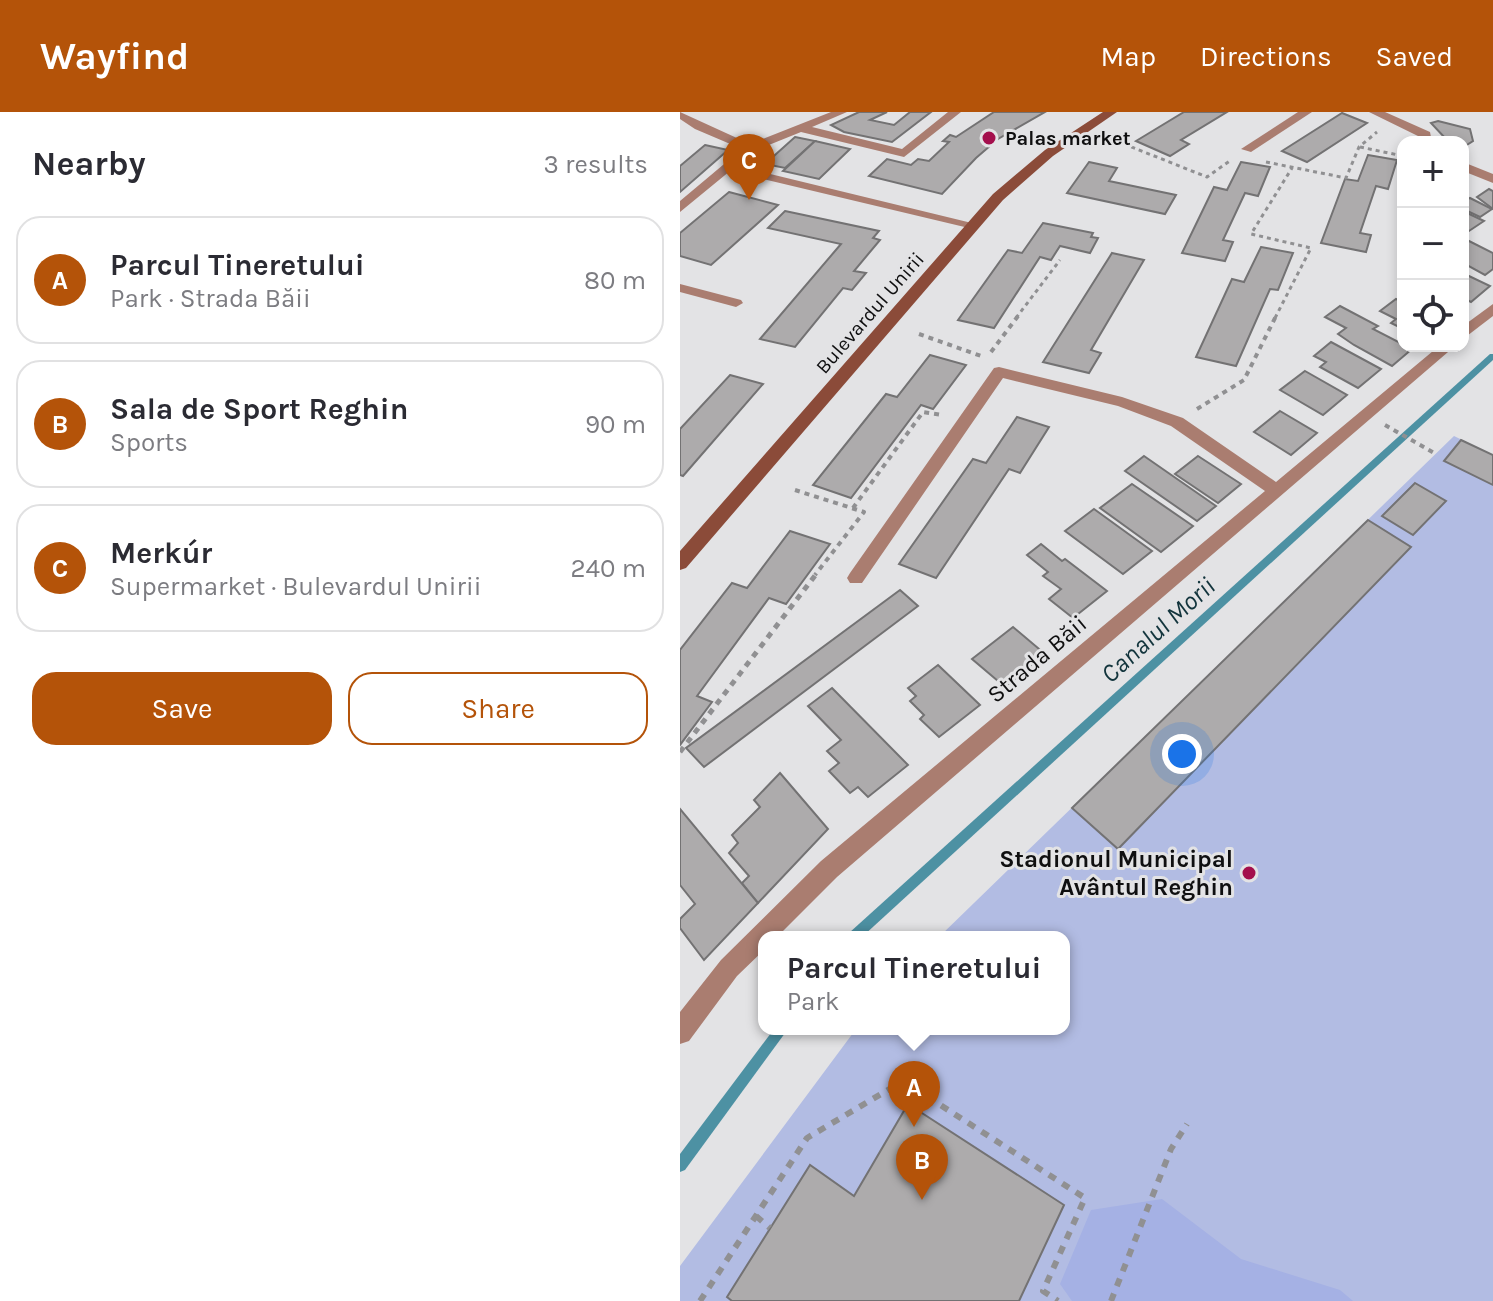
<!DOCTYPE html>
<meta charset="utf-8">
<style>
body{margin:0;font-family:Karla,sans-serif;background:#f2f2f3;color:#2b2b33}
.controls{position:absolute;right:24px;top:24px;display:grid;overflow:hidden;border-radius:16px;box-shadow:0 4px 12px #0003}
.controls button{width:72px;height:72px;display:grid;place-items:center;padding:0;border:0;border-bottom:2px solid #e1e1e2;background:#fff;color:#2b2b33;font:40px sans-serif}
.you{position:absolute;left:502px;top:642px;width:28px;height:28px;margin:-20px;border:6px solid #fff;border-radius:50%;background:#1a73e8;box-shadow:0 0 0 12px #1a73e833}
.badge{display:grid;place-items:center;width:52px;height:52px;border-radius:50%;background:#b45309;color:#fff;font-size:26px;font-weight:700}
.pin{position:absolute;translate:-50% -66px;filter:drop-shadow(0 2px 4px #0008)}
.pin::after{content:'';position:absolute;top:42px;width:28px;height:24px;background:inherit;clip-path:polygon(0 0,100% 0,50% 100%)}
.popup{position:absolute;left:78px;top:819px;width:312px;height:104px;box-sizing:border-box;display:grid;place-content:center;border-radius:16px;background:#fff;filter:drop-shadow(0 2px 6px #0005);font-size:26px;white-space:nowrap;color:#7c7c81}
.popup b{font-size:30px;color:#2b2b33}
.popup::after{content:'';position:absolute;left:50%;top:100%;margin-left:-16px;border:16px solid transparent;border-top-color:#fff}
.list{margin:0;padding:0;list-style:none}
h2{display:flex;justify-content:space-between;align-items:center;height:104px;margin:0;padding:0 32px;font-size:34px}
h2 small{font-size:26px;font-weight:400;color:#7c7c81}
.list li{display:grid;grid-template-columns:52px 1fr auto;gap:24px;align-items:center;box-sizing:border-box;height:128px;margin:0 16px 16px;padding:0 16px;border:2px solid #e1e1e2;border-radius:24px}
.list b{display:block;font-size:30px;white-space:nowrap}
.list p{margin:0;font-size:26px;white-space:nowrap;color:#7c7c81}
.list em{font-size:26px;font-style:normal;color:#7c7c81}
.actions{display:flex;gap:16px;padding:24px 32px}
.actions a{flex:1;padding:18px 0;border:2px solid #b45309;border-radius:24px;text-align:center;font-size:28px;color:#b45309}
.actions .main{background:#b45309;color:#fff}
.icon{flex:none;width:44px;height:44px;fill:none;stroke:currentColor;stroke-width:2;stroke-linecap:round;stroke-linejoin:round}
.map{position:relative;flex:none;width:813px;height:1189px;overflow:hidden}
header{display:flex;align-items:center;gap:48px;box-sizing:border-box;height:112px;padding:0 40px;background:#b45309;color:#fff}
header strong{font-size:38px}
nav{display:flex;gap:44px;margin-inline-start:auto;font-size:28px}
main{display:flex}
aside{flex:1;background:#fff}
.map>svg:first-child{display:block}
.green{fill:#b2bce3}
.forest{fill:#a5b1e4}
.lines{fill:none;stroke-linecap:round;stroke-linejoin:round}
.stream{fill:#4d91a3;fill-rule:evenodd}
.building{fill:#adabac;stroke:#737273;stroke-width:2}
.path-far3{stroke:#909092;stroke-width:3;stroke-dasharray:4 4;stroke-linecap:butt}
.path-far2{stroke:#909092;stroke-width:4;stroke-dasharray:5 5;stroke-linecap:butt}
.path-far1{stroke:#909092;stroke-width:5;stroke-dasharray:6 6;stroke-linecap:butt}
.path{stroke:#909092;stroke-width:6;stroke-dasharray:8 8;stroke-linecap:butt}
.street{fill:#aa7d70;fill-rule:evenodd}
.secondary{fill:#8b4b39;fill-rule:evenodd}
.poi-dot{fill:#a40f4d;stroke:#e3e3e5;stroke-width:3}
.labels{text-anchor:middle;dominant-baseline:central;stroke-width:6;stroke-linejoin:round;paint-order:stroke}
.far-poi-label{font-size:20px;font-weight:bold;fill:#0f0f10;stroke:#e3e3e5;text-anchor:start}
.far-street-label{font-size:20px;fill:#0f0f10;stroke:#e3e3e5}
.street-label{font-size:24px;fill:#0f0f10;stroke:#e3e3e5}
.poi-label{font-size:24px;font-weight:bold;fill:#0f0f10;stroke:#e3e3e5;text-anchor:end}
.water-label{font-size:26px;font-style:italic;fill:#12343c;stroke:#e3e3e5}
</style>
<header>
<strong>Wayfind</strong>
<nav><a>Map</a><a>Directions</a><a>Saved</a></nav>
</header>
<main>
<aside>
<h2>Nearby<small>3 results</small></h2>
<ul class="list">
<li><span class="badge">A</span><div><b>Parcul Tineretului</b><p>Park · Strada Băii</p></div><em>80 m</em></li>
<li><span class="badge">B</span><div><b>Sala de Sport Reghin</b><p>Sports</p></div><em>90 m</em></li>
<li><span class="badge">C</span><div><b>Merkúr</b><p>Supermarket · Bulevardul Unirii</p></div><em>240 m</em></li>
</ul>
<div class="actions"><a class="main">Save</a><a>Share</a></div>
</aside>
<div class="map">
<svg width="813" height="1189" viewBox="0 0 813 1189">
<rect width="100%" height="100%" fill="#e3e3e5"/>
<!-- green -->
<polygon class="green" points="774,324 813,343 813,1189 0,1189 0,1154 176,917 384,917 384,825 259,825"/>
<!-- forest -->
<polygon class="forest" points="482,1087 561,1147 660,1178 673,1189 392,1189 380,1172 411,1098"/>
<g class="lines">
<!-- stream -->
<g class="stream">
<polygon points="810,242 813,242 813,248 182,825 167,825 169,821"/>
<polygon points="94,917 108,917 5,1058 0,1060 0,1042"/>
</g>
</g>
<!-- building -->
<g class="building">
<polygon points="179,0 207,0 190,8 214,13 230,0 251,0 212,30 164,20 151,13"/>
<polygon points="314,0 365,0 318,27 296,46 262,82 189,64 207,47 231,53 238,47 249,49 269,30 263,29 270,23 276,25"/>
<polygon points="504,0 547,0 501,28 509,32 490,44 456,29"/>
<polygon points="662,1 687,11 627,50 602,39"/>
<polygon points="758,9 790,17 793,29 785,34 783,30 766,27 751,11"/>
<polygon points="115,25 135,29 105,56 85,52"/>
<polygon points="135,29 170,37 139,67 103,59"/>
<polygon points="25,33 48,38 0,80 0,54"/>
<polygon points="688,43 717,48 708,77 696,74 680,121 691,123 686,140 641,131 665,67 678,69"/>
<polygon points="409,50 437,56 429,69 496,83 485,102 387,81"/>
<polygon points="561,50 590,55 578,84 565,81 543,128 553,130 545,149 502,141 534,75 547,78"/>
<polygon points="809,77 813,79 813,97 797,85"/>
<polygon points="49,80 98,93 31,153 0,144 0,121"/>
<polygon points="790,86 812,97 800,105 783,97 783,90"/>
<polygon points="105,99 199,119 193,126 200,128 174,159 186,161 172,178 163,176 115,235 80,227 161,132 88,116"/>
<polygon points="783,99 804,109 783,123"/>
<polygon points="363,111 413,121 411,125 418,126 410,141 380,134 371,148 360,145 314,216 278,208 328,138 342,141"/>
<polygon points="789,129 813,141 813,157 805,163 783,151 783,133"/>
<polygon points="581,135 613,141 598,178 590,177 556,254 516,245 552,167 564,170"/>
<polygon points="432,141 464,148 411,238 421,241 409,261 363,250"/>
<polygon points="783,163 789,164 810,174 791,190 783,186"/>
<polygon points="716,187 723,190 723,217 711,211 716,207 700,199"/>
<polygon points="660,194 698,214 693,217 732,237 712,254 674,233 658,222 666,216 645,205"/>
<polygon points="651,230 701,257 678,276 640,255 646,250 634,244"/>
<polygon points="250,243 286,253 253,297 241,293 171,386 133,373 206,282 217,285"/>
<polygon points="625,259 667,283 643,303 600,278"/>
<polygon points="50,263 83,272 3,364 0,363 0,317"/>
<polygon points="600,299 637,321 611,343 574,320"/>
<polygon points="337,305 369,315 340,361 329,357 256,466 219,452 293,347 306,351"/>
<polygon points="781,328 813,343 813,373 764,349"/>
<polygon points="464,344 536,394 517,409 445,359"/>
<polygon points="518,344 561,372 538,391 495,362"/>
<polygon points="735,371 766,389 733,423 702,404"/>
<polygon points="452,372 513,414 481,440 420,396"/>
<polygon points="414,397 472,439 443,462 385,419"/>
<polygon points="688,408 731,435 438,737 392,696"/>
<polygon points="110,419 150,432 106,492 89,486 17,584 32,590 0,633 0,538 52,471 67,476"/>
<polygon points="361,432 382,449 385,447 427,479 393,506 369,487 381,477 363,464 368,460 347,443"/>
<polygon points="220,478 238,494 24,655 6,636"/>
<polygon points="333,515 365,542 325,575 292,547"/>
<polygon points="258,553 300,593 259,625 240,607 244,603 230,589 236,584 228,576"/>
<polygon points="152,576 228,653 188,685 178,675 170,681 149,659 159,651 147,639 161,628 128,594"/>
<polygon points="100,661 148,717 78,791 62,771 69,764 49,741 58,731 52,723 80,695 74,688"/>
<polygon points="0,697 78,791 24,848 0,816 0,807 15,792 0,773"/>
<polygon points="228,992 384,1093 339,1189 52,1189 47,1185 130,1053 174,1084"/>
</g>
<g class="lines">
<!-- path-far3 -->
<g class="path-far3">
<polyline points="429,26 527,65 551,48"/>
<polyline points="680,35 723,44"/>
<polyline points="586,50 666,66 679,35 697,20"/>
<polyline points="336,206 380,148"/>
<polyline points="595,206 631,136 571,122 612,56"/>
</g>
<!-- path-far2 -->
<g class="path-far2">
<polyline points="239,222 304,245"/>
<polyline points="311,240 338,204"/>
<polyline points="517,297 564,268 596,204"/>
<polyline points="705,313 756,342"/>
<polyline points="115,378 184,400 135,463"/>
<polyline points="173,396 243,300 262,303"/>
</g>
<!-- path-far1 -->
<polyline class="path-far1" points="0,640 137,461"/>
<!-- path -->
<g class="path">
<polyline points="76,1104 90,1116"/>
<polyline points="20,1189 127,1026 223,969 405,1086 363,1179 378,1189"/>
<polyline points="431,1189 491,1037 507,1012"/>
</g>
<!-- street -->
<g class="street">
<polygon points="0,0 70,32 151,0 167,0 132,15 222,37 268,0 281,0 224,45 121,20 74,39 57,54 300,113 293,117 50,59 0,100 0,89 62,37 15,17 0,7"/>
<polygon points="618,0 632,0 571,40 561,37"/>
<polygon points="689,0 705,0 750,20 752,30 740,30 740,25"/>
<polygon points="783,50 813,62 813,71 783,59"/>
<polygon points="0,172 61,188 63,191 56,195 0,180"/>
<polygon points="813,192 813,204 783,227 783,214"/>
<polygon points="759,234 775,234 157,765 97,825 84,825 84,838 57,864 9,929 0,932 0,900 41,848 141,749 585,379 491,314 438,294 323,266 182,471 170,471 167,466 170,461 314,256 319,255 442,285 503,306 596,370"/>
</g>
<!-- secondary -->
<polygon class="secondary" points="423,0 437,0 373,44 323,88 6,456 0,458 0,439 313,82 365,38"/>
</g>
<!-- markers -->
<g class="poi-dot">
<circle cx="309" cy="26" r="8"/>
<circle cx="569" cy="761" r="8"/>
</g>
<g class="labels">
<!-- far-poi labels -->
<g class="far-poi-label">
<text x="325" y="26">Palas market</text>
</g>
<!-- far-street labels -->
<g class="far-street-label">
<text transform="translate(190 201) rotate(-49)">Bulevardul Unirii</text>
</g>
<!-- street labels -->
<g class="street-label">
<text transform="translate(357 547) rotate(-40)">Strada Băii</text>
</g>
<!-- poi labels -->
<g class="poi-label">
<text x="553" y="747">Stadionul Municipal<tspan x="553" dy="28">Avântul Reghin</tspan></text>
</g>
<!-- water labels -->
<g class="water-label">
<text transform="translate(478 518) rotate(-42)">Canalul Morii</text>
</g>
</g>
</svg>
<div class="controls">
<button>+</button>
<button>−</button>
<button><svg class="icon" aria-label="locate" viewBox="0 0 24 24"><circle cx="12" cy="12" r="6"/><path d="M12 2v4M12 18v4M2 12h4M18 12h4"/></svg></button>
</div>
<div class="you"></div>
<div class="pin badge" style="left:234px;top:1015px">A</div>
<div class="popup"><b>Parcul Tineretului</b>Park</div>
<div class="pin badge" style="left:242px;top:1088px">B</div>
<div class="pin badge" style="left:69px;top:88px">C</div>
</div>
</main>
